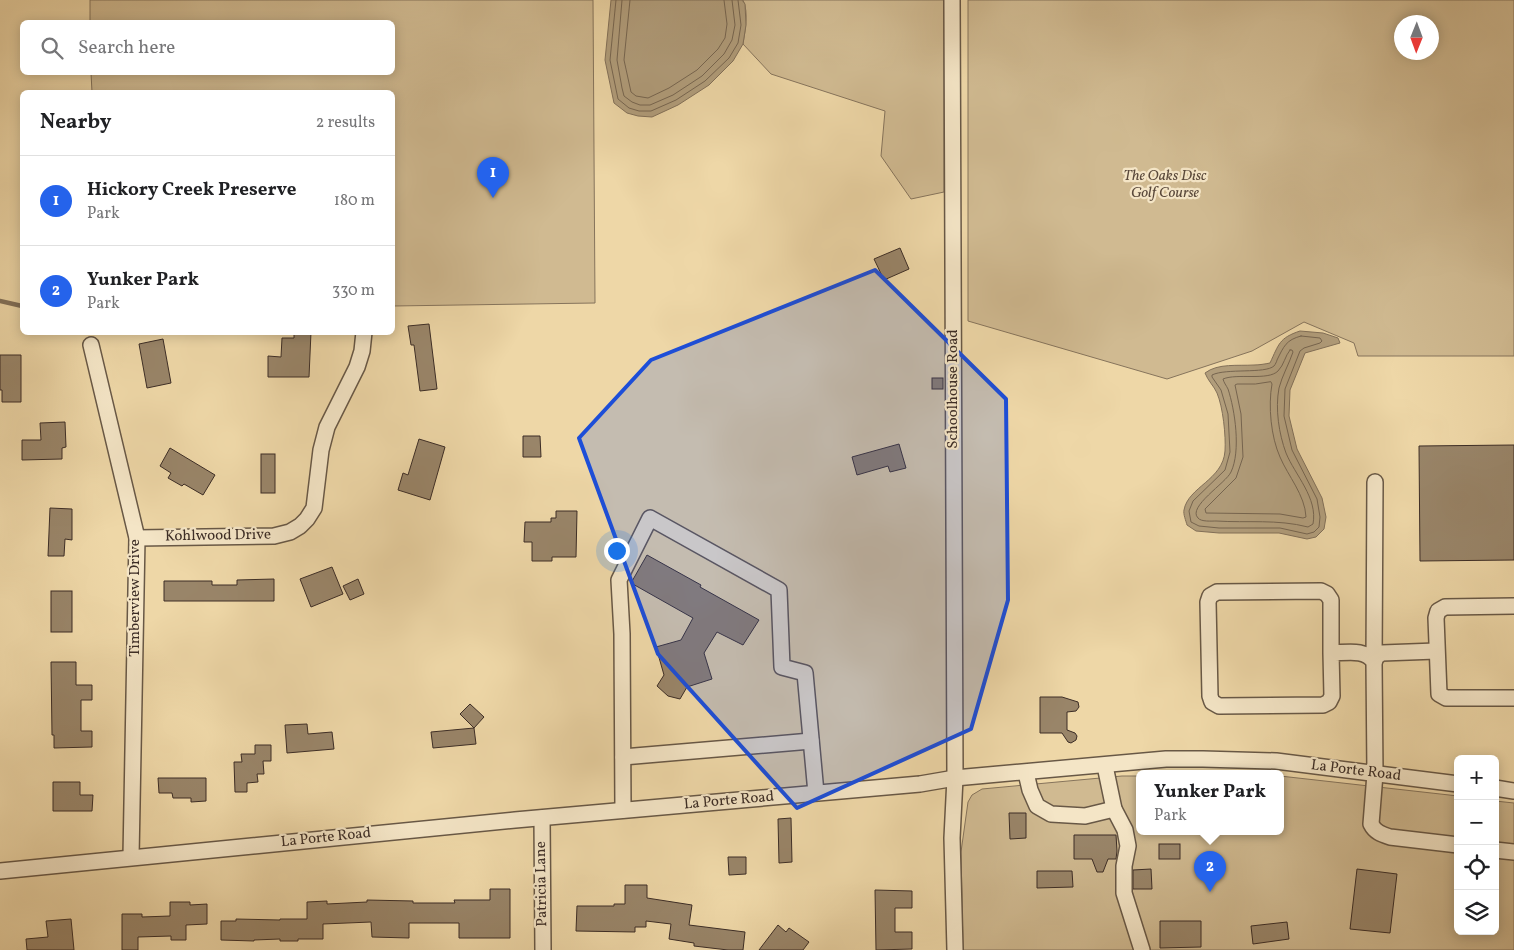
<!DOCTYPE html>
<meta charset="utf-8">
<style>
body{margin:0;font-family:Vollkorn,serif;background:#f2f2f2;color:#202124}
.controls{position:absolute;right:15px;bottom:15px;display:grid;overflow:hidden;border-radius:8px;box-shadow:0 2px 12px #0003}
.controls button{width:45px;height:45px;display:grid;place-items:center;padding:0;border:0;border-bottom:1px solid #e0e0e0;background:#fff;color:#202124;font:25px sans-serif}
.compass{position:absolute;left:1394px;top:15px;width:45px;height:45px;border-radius:50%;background:#fff;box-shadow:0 2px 12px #0003;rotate:181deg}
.you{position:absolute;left:616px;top:550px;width:18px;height:18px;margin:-12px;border:4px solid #fff;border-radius:50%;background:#1a73e8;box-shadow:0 0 0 8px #1a73e833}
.badge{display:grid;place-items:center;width:32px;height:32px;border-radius:50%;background:#2563eb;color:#fff;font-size:16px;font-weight:700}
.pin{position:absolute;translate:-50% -41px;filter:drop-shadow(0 1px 2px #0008)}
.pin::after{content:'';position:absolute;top:26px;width:18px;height:15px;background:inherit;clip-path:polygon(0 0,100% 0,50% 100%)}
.popup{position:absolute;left:1136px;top:770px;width:148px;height:65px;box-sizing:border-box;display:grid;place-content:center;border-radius:8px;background:#fff;filter:drop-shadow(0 1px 4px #0005);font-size:16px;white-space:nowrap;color:#757577}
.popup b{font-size:19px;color:#202124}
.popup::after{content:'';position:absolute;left:50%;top:100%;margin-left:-10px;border:10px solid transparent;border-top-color:#fff}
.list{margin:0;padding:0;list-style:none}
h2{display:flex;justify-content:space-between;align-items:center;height:65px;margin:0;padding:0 20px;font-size:21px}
h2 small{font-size:16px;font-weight:400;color:#757577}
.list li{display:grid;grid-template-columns:32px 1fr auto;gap:15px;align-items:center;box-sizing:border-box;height:90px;padding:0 20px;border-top:1px solid #e0e0e0}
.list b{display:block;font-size:19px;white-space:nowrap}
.list p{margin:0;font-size:16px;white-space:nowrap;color:#757577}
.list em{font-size:16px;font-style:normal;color:#757577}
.icon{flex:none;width:28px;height:28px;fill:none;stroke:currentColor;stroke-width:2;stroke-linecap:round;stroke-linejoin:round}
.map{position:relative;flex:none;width:1514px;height:950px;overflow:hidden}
.search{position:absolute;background:#fff;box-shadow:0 2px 12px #0003;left:20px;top:20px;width:375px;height:55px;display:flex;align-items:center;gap:12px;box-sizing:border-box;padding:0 18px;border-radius:8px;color:#757577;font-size:19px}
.panel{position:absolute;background:#fff;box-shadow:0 2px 12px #0003;left:20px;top:90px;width:375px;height:245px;border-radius:8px}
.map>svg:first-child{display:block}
.green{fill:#d0ba91;stroke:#86745c;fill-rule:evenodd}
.water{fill:#b19d7b;stroke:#827059}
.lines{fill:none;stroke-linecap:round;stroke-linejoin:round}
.shore{stroke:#766550;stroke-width:1}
.stream{stroke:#827059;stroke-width:4.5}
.building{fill:#998569;stroke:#3c2d26}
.minor-casing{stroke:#685846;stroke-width:18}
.minor{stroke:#f4e5c6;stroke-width:15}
.marked{fill:#1d4ed8;fill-opacity:0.2;stroke:#1d4ed8;stroke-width:4;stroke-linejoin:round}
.labels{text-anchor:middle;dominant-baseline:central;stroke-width:4.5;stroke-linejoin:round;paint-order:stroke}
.park-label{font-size:15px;font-style:italic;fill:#5a493b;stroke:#f4e5c6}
.street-label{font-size:15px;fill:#3c2d26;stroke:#f4e5c6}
</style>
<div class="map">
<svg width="1514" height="950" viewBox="0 0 1514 950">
<rect width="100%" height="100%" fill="#eed7a7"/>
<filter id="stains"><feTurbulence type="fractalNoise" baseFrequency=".004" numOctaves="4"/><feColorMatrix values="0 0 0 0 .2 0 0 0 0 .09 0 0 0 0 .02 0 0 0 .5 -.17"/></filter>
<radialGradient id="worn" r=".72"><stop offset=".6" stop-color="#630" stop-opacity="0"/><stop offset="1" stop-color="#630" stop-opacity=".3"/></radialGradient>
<!-- green -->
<g class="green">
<polygon points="90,0 593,0 595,303 393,306 392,92 92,92 91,73 392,72 392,22 90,22"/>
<path d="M743 0H944V192L911 199 881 156 885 111 771 74 743 44C745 30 749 13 743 0Z"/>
<path d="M968 0H1514V356H1358L1354 343 1304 322 1252 351 1167 379 968 321ZM1432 22V52H1402V22Z"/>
<polygon points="1122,776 1140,776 1140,831 1280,831 1280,776 1458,796 1458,931 1495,931 1495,801 1514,803 1514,950 963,950 961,852 968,802 972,795 982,789"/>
</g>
<!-- water -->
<g class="water">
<polygon points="611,0 742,0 745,4 746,25 743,44 733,61 709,85 678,105 652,117 638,116 627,113 614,103 605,60"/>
<path d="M1300 331 1323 333 1338 338 1340 343 1305 353 1290 390 1289 416 1297 449 1322 498 1326 517 1324 529 1316 537 1307 539 1279 533H1219L1196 531 1187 525C1186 521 1183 514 1184 510 1188 487 1223 480 1225 451 1226 436 1223 407 1217 393 1214 386 1208 381 1205 373 1218 363 1238 366 1254 365 1259 365 1265 364 1270 363 1279 344 1279 338 1300 331Z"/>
</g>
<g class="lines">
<!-- shore -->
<g class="shore">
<polyline points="616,0 610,60 618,99 629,108 639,111 651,111 676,100 705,81 729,58 738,43 741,25 738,0"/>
<polyline points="622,0 617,60 622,88 624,96 632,102 640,105 650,105 673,95 702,76 724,54 732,40 735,25 732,0"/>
<polyline points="630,0 624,60 631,92 636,96 648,98 669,88 697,70 718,49 725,38 727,24 724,0"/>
<path d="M1301 336 1320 338 1322 341 1320 343 1304 348 1300 351 1285 389 1284 416 1292 450 1317 499 1320 517 1319 527 1314 532 1307 534 1280 528H1219L1199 526 1191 522 1189 511 1193 501 1225 470 1230 452 1228 414 1221 390 1212 377V375C1226 368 1265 374 1274 366 1275 365 1277 361 1277 360 1284 346 1286 340 1301 336Z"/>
<path d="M1290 350H1292L1293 352C1289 364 1282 376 1279 388 1275 409 1279 434 1286 453 1295 475 1318 498 1313 524L1308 527C1277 519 1248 523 1216 521 1212 521 1201 522 1198 518 1187 507 1226 483 1231 472 1241 451 1235 410 1228 389 1226 385 1224 383 1223 379 1237 373 1268 381 1278 371 1284 365 1285 356 1290 350Z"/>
<path d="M1271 382 1272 384C1268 406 1271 437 1280 457 1288 476 1305 495 1306 517L1303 518 1280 514 1206 513 1205 509 1236 478 1243 457 1241 414 1235 385 1237 384H1255Z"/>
</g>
<!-- stream -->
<polyline class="stream" points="0,301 22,306"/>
</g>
<!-- building -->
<g class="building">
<polygon points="900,248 909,269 884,280 874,259"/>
<polygon points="429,324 437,389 420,391 414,345 411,345 408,326"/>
<polygon points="294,332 311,332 309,377 268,377 268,356 281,357 282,338 294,338"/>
<polygon points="163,339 171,383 147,388 139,344"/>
<polygon points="0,355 21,355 21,402 2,402 2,390 0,390"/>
<rect x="932" y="378" width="11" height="11"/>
<polygon points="65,422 66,447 62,448 62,459 22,460 22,440 41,440 40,423"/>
<polygon points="523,436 540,436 541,457 523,457"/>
<polygon points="419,439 445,447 430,500 398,490 403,473 408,475"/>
<polygon points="899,444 906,468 890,472 888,466 857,475 852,457"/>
<polygon points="1514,445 1514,560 1420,561 1419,446"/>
<polygon points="170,448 215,475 203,495 184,484 182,486 168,478 171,473 160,466"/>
<rect x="261" y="454" width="14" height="39"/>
<polygon points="50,508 72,509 72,540 65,539 64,556 48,556"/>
<polygon points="556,511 577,511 576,557 552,557 552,561 532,561 532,542 524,542 525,522 551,522 551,518 556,518"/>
<polygon points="647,555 701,585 700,587 759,620 743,645 717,632 704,653 712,679 687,687 680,699 668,696 657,686 664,675 656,647 681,640 693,618 631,583"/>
<polygon points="332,567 343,594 311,607 300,579"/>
<polygon points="274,579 274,601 164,601 164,581 212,581 212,585 237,585 237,580"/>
<polygon points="358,579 364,594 350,600 343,586"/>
<rect x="51" y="591" width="21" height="41"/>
<polygon points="51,662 76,662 76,685 92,685 92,700 81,700 81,731 92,731 92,747 54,748 54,735 52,735"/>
<polygon points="1040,697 1062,697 1078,702 1079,707 1076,711 1067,712 1067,730 1075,733 1077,736 1076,740 1071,743 1068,742 1062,733 1040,733"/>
<polygon points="470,704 484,717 474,728 460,714"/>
<polygon points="307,724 308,734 332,732 334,749 287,753 285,725"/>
<polygon points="474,728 476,744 433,748 431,732"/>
<polygon points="255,745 271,745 271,761 263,761 264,774 257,774 258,782 247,783 247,792 235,792 234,762 242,762 241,754 255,754"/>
<polygon points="158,778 206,778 206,801 191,802 191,798 173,798 172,793 159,793"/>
<polygon points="53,782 80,782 80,795 93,795 92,811 53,811"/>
<polygon points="1009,813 1026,813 1026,838 1010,839"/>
<polygon points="791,818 792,862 779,863 778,819"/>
<polygon points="1074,835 1116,835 1117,851 1116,859 1108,859 1103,872 1097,872 1092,859 1074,859"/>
<rect x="1159" y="844" width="21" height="15"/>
<polygon points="728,857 746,857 746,874 729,875"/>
<polygon points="1151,869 1152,889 1133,889 1133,870"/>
<polygon points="1357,869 1397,874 1390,933 1350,929"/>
<polygon points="1037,871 1072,871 1073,887 1037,888"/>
<polygon points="625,885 647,885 647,898 692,905 689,925 745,932 743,950 728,950 694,946 694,943 669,939 671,924 646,921 646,927 635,927 635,932 576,931 577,906 614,906 614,904 625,904"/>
<polygon points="490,889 510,889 510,938 459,938 459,923 409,923 409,938 372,937 371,922 323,924 323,939 298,939 298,941 280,941 280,939 254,940 254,941 221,940 221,921 236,921 236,919 280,920 280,919 307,919 307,902 327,901 327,904 367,902 367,900 413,901 413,903 455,903 454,900 490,900"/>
<polygon points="875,890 912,891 912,908 895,908 895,932 912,932 912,949 876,950"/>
<polygon points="170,902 190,902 190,905 207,904 207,924 186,925 186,940 171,940 171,936 138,937 138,950 122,950 122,914 142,914 142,917 170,916"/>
<polygon points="71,919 74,950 27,950 26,939 48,937 46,921"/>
<polygon points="1160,921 1201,921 1201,947 1160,948"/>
<polygon points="1287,922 1289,939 1253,944 1251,926"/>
<polygon points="778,925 786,932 789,928 809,942 803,950 759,950"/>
</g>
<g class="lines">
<!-- minor casing -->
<g class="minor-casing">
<g id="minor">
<polyline points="952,0 955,778 952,838 955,950"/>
<polyline points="91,345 137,538 131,857"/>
<polyline points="137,538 274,536 290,532 300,526 307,519 314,508 321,450 327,427 357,367 362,351 364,332"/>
<polyline points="1514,606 1445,607 1438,611 1436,618 1439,694 1446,698 1514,698"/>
<path d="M1331 653V600L1327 594 1321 591 1217 592 1210 596 1208 602 1210 696 1212 702 1219 706 1323 705 1329 702 1332 696 1331 653C1346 653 1365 648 1374 662L1375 774 1371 824C1375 832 1381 834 1390 837L1458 845"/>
<polyline points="1374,662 1375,482"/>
<polyline points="1374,662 1377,656 1382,653 1436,651"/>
<polyline points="623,757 811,741"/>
<polyline points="1105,766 1114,809 1125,830 1128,846 1124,866 1124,893 1142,950"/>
<polyline points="1026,773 1030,790 1037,806 1051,814 1085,816 1114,809"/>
<polyline points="1495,788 1514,791"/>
<polyline points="623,810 622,634 619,580 650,518 779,590 782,667 805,673 816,793"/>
<polyline points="542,818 543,950"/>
<polyline points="1495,850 1514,852"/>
<polyline points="0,871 515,820 920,784 955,778 1166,759 1203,759 1276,761 1458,784"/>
</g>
</g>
<!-- minor -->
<use href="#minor" class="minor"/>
</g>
<!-- marked area -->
<path class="marked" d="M875 270 1006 399 1008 600 971 729 797 808 658 654 579 438 651 360Z"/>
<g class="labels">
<!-- park labels -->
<g class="park-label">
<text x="1165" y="176">The Oaks Disc<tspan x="1165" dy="17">Golf Course</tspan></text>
</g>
<!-- street labels -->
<g class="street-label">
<text transform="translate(953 389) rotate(-90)">Schoolhouse Road</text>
<text transform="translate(218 536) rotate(-1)">Kohlwood Drive</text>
<text transform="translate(135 598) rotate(-90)">Timberview Drive</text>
<text transform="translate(1356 771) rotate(7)">La Porte Road</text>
<text transform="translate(729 801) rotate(-5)">La Porte Road</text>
<text transform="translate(326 838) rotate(-6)">La Porte Road</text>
<text transform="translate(542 884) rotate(-91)">Patricia Lane</text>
</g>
</g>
<rect width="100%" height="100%" filter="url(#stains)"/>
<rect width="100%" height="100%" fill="url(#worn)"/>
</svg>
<div class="controls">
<button>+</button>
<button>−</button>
<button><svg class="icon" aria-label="locate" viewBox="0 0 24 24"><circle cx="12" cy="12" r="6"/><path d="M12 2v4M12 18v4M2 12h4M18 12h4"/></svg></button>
<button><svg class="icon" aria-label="layers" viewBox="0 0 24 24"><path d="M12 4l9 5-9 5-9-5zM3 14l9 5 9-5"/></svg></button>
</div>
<svg class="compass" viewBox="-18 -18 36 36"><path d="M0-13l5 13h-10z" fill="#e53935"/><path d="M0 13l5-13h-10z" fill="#757577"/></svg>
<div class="you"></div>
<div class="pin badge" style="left:493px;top:198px">1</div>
<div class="pin badge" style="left:1210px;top:892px">2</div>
<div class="popup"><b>Yunker Park</b>Park</div>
<div class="search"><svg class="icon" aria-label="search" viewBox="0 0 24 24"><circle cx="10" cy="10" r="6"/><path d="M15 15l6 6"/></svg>Search here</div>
<section class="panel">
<h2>Nearby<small>2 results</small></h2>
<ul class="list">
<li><span class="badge">1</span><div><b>Hickory Creek Preserve</b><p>Park</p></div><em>180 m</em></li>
<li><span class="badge">2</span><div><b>Yunker Park</b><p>Park</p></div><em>330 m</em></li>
</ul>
</section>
</div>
